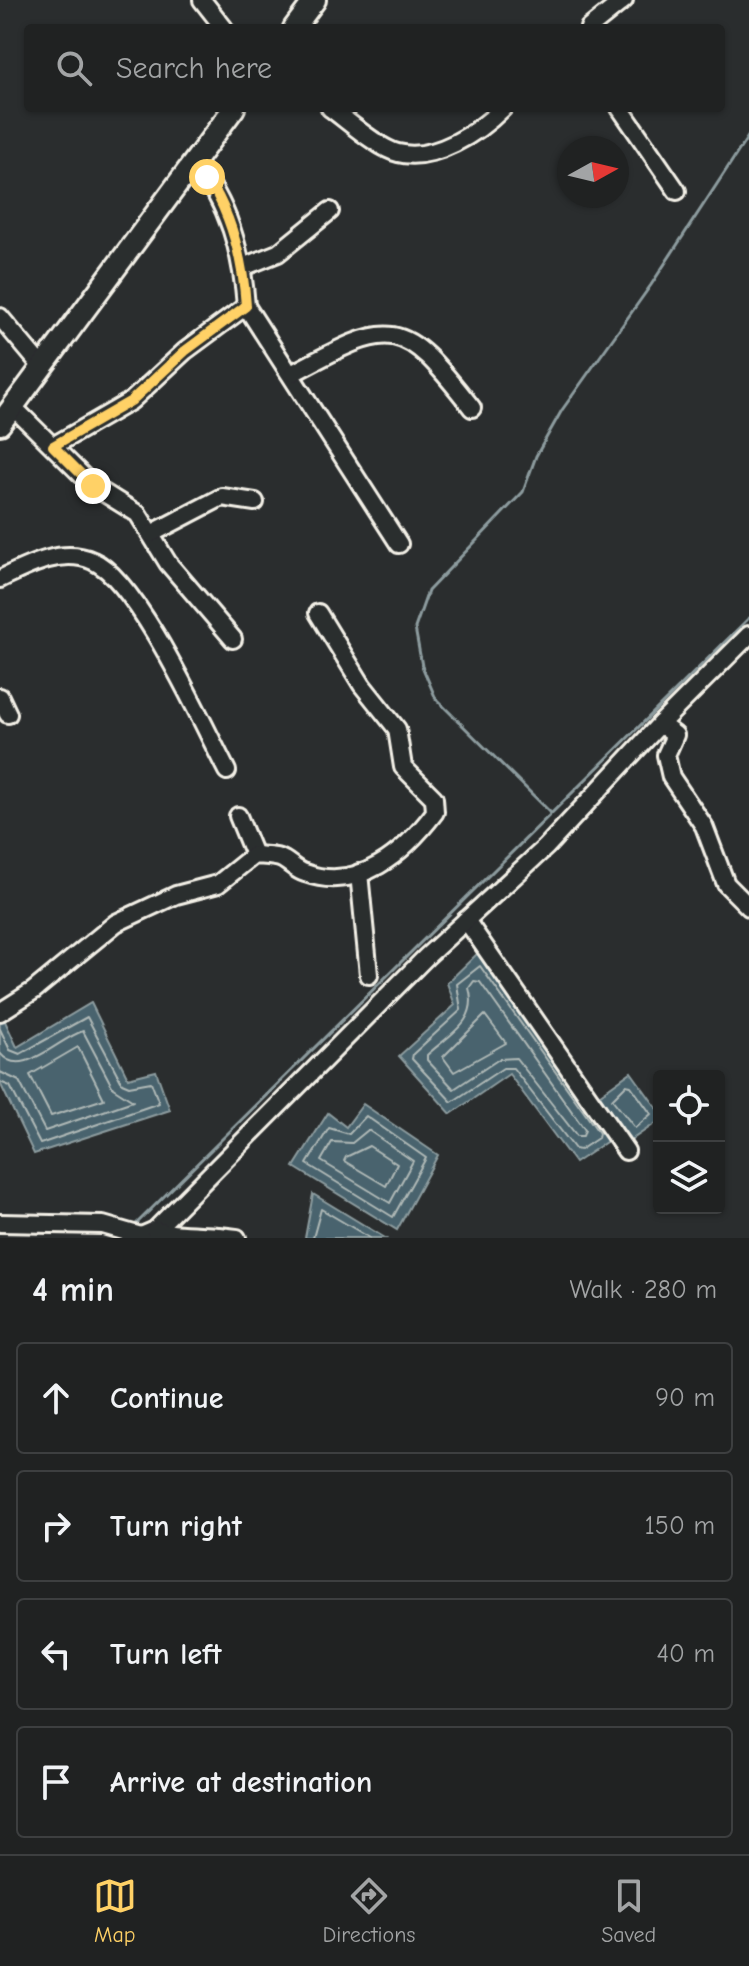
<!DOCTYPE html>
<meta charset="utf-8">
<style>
body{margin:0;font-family:"Comic Neue",sans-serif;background:#282a2a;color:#f1f3f6}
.controls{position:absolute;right:24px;bottom:24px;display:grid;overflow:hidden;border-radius:8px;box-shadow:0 2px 6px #0004}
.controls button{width:72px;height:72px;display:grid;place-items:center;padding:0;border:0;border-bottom:2px solid #3d3f40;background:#202222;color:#f1f3f6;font:40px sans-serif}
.compass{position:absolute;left:557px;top:136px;width:72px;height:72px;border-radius:50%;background:#202222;box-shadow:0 2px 6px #0004;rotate:82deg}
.stop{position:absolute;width:24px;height:24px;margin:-18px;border:6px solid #ffd166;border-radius:50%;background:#fff}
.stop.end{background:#ffd166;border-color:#fff;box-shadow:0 2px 8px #0008}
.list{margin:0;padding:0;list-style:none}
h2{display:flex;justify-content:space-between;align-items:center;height:104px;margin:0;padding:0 32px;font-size:34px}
h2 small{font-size:26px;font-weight:400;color:#a2a4a5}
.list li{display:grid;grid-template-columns:52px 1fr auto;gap:24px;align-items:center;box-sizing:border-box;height:112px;margin:0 16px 16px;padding:0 16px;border:2px solid #3d3f40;border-radius:8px}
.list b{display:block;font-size:30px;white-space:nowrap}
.list em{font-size:26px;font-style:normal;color:#a2a4a5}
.icon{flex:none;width:44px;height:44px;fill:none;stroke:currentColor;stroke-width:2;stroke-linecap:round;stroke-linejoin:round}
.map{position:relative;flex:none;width:749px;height:1238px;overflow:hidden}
.search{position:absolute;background:#202222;box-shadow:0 2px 6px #0004;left:24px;right:24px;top:24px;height:88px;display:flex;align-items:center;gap:20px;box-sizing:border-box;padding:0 28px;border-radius:8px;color:#a2a4a5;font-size:30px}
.sheet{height:616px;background:#202222}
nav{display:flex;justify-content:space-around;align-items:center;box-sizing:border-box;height:112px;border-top:2px solid #3d3f40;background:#202222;font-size:22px;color:#a2a4a5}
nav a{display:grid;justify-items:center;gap:4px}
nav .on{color:#ffd166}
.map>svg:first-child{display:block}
.water{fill:#49646e;stroke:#8d9c9f;stroke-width:2}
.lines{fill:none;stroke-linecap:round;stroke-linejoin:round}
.shore{stroke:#b0b9b7;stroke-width:2}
.stream{stroke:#8d9c9f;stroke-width:3}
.minor-casing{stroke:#f4f1e8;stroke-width:22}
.major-casing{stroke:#f4f1e8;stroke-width:26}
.minor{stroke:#2a2d2e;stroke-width:16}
.major{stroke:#2a2d2e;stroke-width:20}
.route{stroke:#ffd166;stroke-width:10}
</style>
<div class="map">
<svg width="749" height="1238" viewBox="0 0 749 1238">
<rect width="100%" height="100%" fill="#2a2d2e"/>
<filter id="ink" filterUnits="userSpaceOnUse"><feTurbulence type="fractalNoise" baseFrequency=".0125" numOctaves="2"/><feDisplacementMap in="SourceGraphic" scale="16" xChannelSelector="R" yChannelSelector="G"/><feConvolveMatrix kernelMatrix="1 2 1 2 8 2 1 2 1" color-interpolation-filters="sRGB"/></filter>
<g filter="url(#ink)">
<!-- water -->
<g class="water">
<polygon points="480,951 612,1138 575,1163 509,1074 451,1114 399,1056 455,1005 447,983"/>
<polygon points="91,1003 128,1078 156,1071 170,1110 34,1154 0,1083 0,1022 4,1019 17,1047"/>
<polygon points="631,1072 659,1111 659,1121 631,1140 599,1095"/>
<polygon points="363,1104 438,1155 397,1230 294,1167 328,1113 346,1127"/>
<polygon points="313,1194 385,1238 305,1238"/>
</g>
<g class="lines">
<!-- shore -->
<g class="shore">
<polygon points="480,966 599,1133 598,1138 580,1150 575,1149 513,1068 503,1068 452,1102 412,1059 413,1054 461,1010 457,984"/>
<path d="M474 981 480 982 585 1130 583 1136H577L516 1058 499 1059 454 1089 427 1060V1055C450 1034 479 1021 469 988Z"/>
<polygon points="485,1015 506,1043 454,1072 443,1057"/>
<polyline points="0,1029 10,1050 20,1054 87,1017 122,1083 129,1086 151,1082 159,1103 40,1144 10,1086 0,1082"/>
<polygon points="78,1047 104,1099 51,1116 30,1075"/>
<path d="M0 1053C21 1081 59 1038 83 1031L113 1088 133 1101 45 1131 19 1081 0 1072"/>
<polygon points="626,1085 631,1086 651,1114 635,1128 612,1099"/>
<polygon points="366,1116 426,1158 393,1217 307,1164 329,1128 349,1134"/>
<polygon points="368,1130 413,1161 390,1203 321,1161 332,1142 352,1143"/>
<polygon points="369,1146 397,1164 386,1186 344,1161 346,1157"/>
<polyline points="313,1238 321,1209 370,1238"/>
</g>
<!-- stream -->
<g class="stream">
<polyline points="550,812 436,699 422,666 415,628 428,591 523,492 536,456 562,410 651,285 749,135"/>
<polyline points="132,1228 749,618"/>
</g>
<!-- minor casing -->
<g class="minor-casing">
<g id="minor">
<polyline points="202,0 224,28"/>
<polyline points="589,28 624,0"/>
<path d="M330 108C347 120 379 149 398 153 434 162 478 133 503 108"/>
<polyline points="620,108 677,191"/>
<path d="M194 162C229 203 242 253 246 306L399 544"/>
<polyline points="243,267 278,253 330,211"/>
<polyline points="0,317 42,367"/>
<path d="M293 373C393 319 401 317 472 408"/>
<polyline points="13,407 93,486 138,514 168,563 233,639"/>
<polyline points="53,446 131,401 185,351 246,306"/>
<polyline points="151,534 222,497 255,502"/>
<path d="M0 579C27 566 62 547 93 561 138 580 203 725 227 771"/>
<polyline points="0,697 8,714"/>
<polyline points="660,724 675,735 666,755 671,777 704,826 726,884 749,907"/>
<polyline points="238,816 254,855"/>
<polyline points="359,873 369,975"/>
<polyline points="466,920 626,1151"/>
<path d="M0 1012 33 991 116 923 176 895 218 884 254 855C263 856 276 855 284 860 291 864 297 871 305 873 359 893 405 852 435 812L434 798 403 767 397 729 362 685 318 613"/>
<polyline points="0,1223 103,1225 141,1236 155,1230 426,957 546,847 660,724 749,635"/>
<path d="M155 1230C182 1237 209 1233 237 1238"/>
</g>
</g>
<!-- major casing -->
<g class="major-casing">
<g id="major">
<polyline points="294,28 315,0"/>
<polyline points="0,424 234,108"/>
</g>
</g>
<!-- minor -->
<use href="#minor" class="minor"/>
<!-- major -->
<use href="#major" class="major"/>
</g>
</g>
<g class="lines" filter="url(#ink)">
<!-- route -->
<path class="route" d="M93 486 53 446 131 401 185 351 246 306C243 260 232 216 207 177"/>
</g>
</svg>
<div class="controls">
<button><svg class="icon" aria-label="locate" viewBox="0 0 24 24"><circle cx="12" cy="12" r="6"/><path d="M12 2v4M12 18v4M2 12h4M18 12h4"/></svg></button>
<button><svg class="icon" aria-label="layers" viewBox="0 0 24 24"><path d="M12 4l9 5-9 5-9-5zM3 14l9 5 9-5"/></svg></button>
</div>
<svg class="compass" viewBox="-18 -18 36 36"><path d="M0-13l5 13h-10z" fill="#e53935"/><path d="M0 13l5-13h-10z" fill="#a2a4a5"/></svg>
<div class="stop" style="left:207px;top:177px"></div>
<div class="stop end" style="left:93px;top:486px"></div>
<div class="search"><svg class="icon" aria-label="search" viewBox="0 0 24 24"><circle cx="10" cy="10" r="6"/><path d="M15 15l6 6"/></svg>Search here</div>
</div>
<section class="sheet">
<h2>4 min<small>Walk · 280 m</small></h2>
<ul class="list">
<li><svg class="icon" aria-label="ahead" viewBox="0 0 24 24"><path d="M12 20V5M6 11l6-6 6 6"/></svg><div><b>Continue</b></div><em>90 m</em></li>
<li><svg class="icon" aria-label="right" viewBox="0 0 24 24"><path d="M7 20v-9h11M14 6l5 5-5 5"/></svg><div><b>Turn right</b></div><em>150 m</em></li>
<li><svg class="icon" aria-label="left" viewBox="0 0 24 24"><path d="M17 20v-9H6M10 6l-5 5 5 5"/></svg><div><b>Turn left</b></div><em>40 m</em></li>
<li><svg class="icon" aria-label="arrive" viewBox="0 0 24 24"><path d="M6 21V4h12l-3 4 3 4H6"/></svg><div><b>Arrive at destination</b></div></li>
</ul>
</section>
<nav>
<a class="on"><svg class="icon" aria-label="map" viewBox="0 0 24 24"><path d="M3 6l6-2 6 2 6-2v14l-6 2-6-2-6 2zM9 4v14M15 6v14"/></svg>Map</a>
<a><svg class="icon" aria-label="directions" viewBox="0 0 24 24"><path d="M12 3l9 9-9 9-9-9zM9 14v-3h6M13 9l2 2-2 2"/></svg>Directions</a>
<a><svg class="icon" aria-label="saved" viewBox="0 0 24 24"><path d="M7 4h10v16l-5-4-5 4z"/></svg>Saved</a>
</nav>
